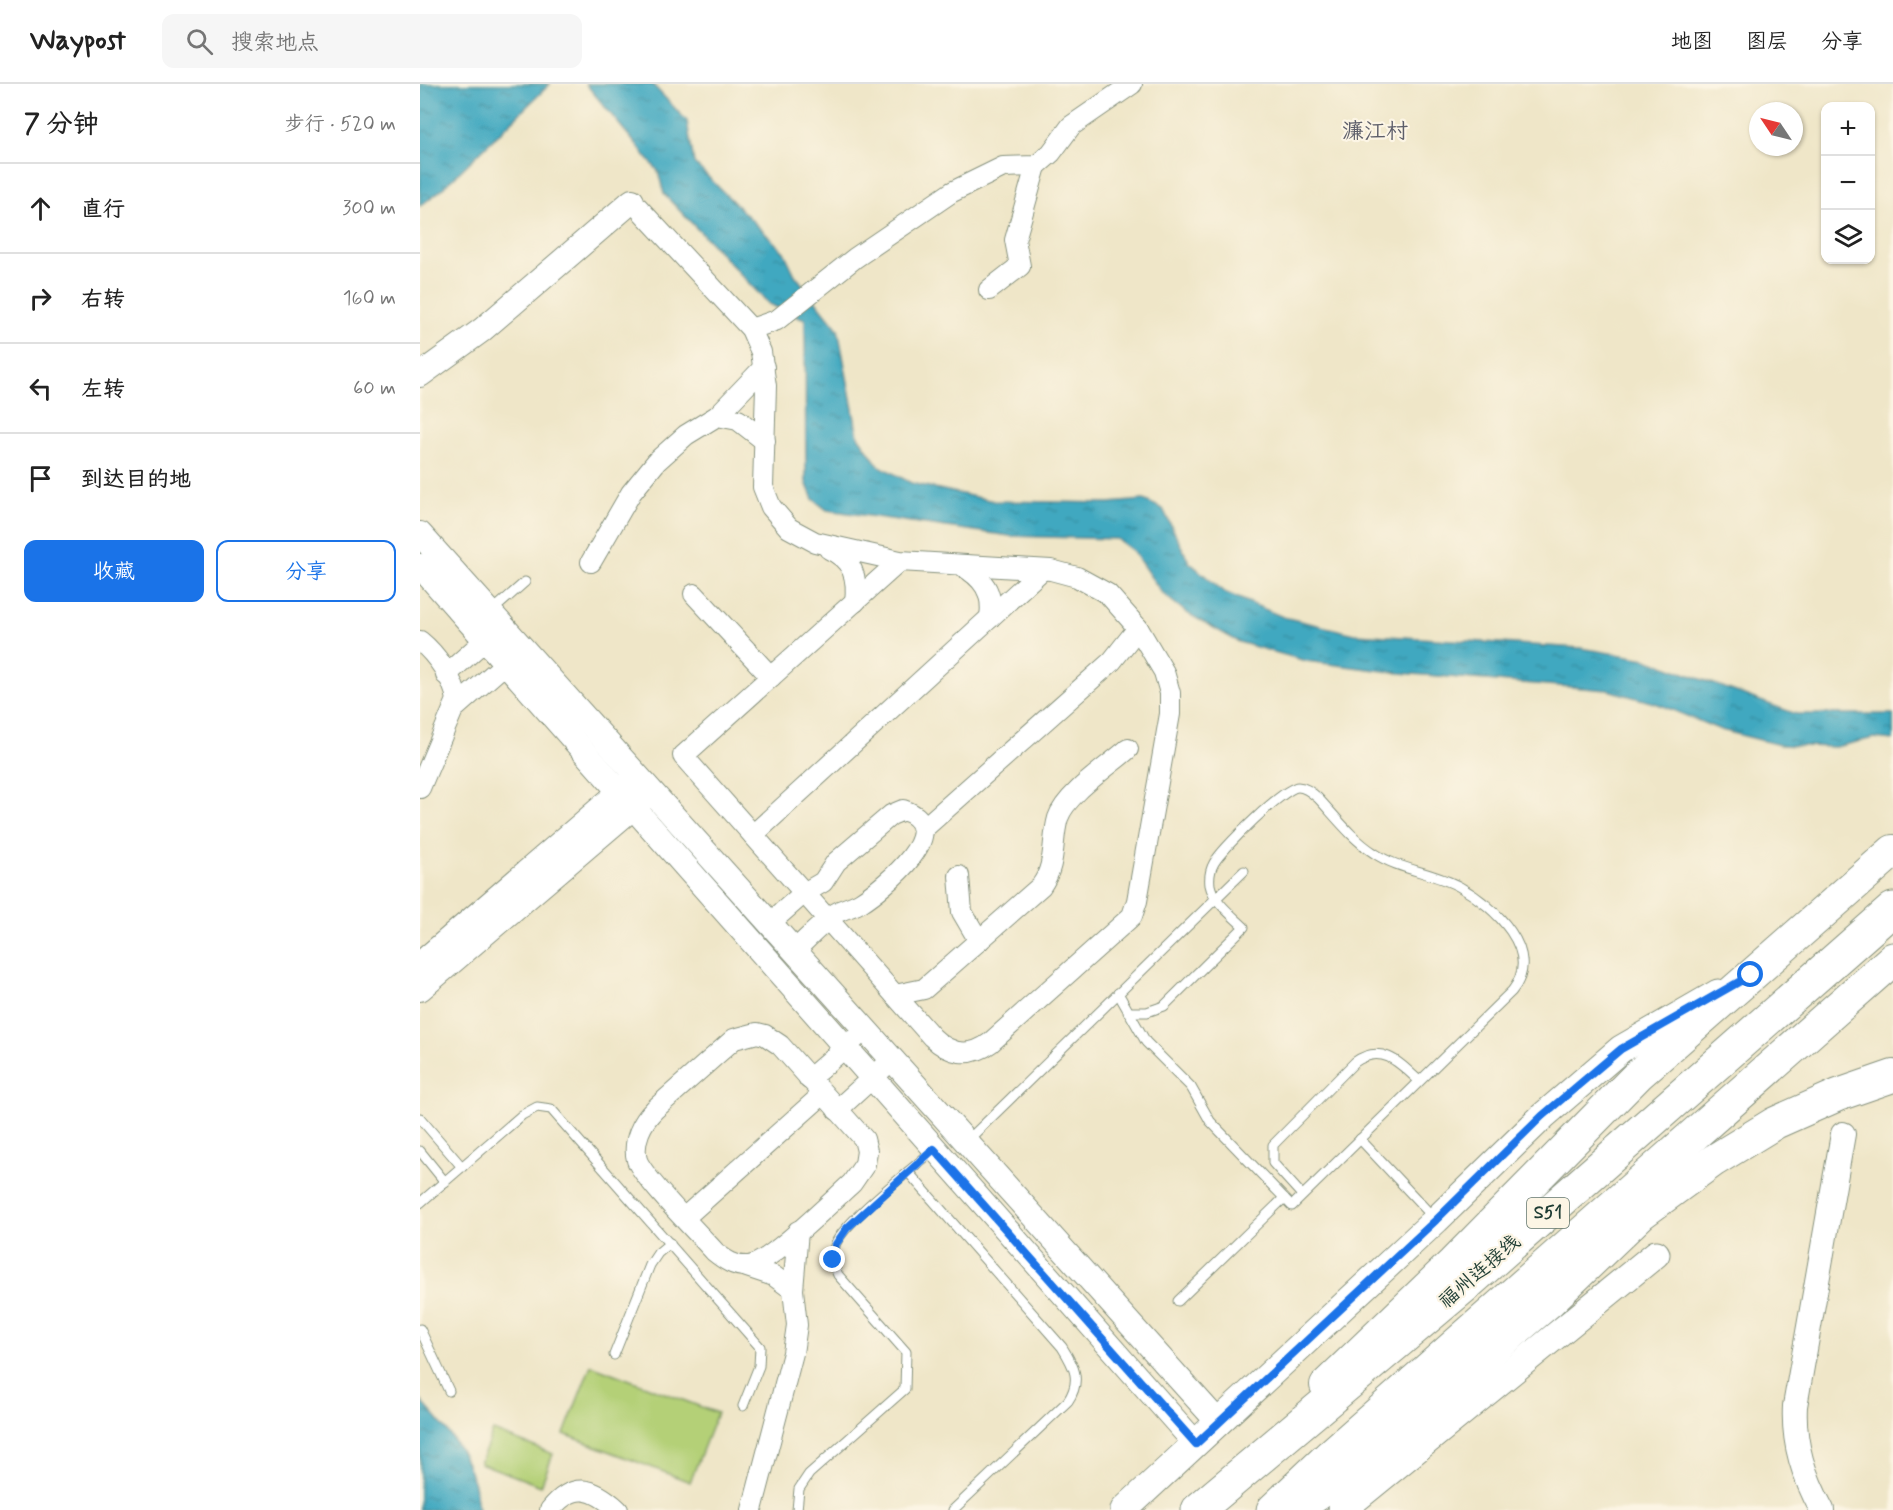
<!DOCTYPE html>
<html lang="zh">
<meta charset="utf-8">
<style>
body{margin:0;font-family:Mynerve,"LXGW WenKai TC",sans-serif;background:#f6f6f6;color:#222}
.controls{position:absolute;right:18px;top:18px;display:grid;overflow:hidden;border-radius:12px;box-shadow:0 2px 4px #0004}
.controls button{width:54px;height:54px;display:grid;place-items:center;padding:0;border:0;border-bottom:2px solid #e0e0e0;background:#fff;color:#222;font:30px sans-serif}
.compass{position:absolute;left:1329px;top:18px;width:54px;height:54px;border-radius:50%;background:#fff;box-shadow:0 2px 4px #0004;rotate:305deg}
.stop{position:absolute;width:18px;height:18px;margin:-14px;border:4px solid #1a73e8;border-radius:50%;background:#fff}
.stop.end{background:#1a73e8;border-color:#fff;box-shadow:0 2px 6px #0008}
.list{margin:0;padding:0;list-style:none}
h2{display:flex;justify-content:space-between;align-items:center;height:78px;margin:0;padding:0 24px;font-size:26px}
h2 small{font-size:20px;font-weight:400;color:#767676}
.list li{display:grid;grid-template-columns:39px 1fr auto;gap:18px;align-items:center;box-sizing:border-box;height:90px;padding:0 24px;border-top:2px solid #e0e0e0}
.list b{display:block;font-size:22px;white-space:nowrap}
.list em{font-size:20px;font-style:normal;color:#767676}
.actions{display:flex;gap:12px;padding:18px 24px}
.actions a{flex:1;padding:14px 0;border:2px solid #1a73e8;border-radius:12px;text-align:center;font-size:21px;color:#1a73e8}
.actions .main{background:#1a73e8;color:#fff}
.icon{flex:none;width:33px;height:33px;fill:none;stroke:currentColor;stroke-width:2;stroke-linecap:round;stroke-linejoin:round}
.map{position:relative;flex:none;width:1473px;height:1426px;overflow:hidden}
header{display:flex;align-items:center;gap:36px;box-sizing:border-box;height:84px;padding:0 30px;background:#fff;border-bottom:2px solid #e0e0e0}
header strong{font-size:28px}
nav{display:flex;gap:33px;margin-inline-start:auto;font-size:21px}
.search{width:420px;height:54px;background:#f6f6f6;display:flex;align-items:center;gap:15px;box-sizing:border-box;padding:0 21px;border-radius:12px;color:#767676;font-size:22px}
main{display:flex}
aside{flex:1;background:#fff}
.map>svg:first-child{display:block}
.park{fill:#b4d077;stroke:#6a8656;stroke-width:1.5}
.water{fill:url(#water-ripples);stroke:#30727a;stroke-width:1.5}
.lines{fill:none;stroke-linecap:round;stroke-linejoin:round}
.service-casing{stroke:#87927e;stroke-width:11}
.minor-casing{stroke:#87927e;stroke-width:22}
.tertiary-casing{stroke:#87927e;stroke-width:26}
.secondary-casing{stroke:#87927e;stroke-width:29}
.trunk-casing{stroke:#87927e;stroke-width:34}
.motorway-casing{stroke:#87927e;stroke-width:35}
.service{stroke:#fff;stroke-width:9}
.minor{stroke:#fff;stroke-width:20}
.tertiary{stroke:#fff;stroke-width:24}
.secondary{stroke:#fff;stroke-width:27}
.trunk{stroke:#fff;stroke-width:32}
.motorway{stroke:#fff;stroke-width:33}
.route{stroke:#1a73e8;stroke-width:8}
.labels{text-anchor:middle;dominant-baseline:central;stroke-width:4.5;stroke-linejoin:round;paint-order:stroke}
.shield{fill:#fcf5e5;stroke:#617469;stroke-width:1.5}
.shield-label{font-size:18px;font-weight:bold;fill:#1f3d34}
.street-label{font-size:20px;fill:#1f3d34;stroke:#fcf5e5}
.quarter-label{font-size:22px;fill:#5d5e6a;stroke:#fcf5e5}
</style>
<header>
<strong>Waypost</strong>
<div class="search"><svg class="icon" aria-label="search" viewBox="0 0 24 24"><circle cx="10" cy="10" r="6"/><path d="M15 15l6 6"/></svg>搜索地点</div>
<nav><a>地图</a><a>图层</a><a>分享</a></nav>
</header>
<main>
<aside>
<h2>7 分钟<small>步行 · 520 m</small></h2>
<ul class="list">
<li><svg class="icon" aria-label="ahead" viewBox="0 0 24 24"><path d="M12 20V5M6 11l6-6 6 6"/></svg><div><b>直行</b></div><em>300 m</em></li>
<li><svg class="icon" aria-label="right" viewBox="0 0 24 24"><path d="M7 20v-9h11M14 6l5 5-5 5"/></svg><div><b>右转</b></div><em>160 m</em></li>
<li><svg class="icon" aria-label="left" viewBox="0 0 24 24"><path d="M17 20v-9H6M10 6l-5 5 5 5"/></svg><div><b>左转</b></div><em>60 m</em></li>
<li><svg class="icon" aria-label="arrive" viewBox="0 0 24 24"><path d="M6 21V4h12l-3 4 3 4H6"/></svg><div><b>到达目的地</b></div></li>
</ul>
<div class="actions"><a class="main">收藏</a><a>分享</a></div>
</aside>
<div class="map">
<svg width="1473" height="1426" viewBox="0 0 1473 1426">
<defs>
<pattern id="water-ripples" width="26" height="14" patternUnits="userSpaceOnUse" patternTransform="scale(1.5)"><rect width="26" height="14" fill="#40a8c0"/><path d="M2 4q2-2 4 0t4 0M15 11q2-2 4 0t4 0" fill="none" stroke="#358a9d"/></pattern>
</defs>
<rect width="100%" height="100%" fill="#fcf5e5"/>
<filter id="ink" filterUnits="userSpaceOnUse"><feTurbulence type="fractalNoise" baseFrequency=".0167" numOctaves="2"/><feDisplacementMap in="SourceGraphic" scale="12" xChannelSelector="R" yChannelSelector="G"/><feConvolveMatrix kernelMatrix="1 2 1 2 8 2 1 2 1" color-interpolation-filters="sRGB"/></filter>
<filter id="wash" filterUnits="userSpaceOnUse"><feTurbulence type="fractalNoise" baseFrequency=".008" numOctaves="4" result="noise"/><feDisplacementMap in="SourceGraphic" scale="24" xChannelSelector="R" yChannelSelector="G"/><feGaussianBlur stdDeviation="1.35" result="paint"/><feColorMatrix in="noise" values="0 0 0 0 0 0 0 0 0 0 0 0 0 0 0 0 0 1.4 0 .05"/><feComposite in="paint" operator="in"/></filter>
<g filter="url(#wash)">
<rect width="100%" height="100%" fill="#efe6c8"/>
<!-- park -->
<g class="park">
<polygon points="171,1281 297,1329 270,1398 144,1350"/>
<polygon points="73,1347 133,1370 121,1402 60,1379"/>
</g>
<!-- water -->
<g class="water">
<polygon points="0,0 130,0 21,106 0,122"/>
<polygon points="166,0 232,0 267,37 274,79 364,168 375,191 418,245 438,352 458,381 491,399 574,417 689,419 724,416 743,425 769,478 804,508 863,533 935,550 1160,564 1226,575 1376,630 1473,630 1473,656 1454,654 1415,663 1360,661 1301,646 1238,620 1188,606 980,589 886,577 819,558 767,529 742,509 713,467 697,455 590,452 407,426 393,415 386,398 385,235 349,220 244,110 238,87"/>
<path d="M0 1316C33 1351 54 1377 58 1426H0Z"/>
</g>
</g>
<g filter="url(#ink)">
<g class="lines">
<!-- service casing -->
<g class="service-casing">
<g id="service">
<polyline points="71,528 105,498"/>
<path d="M698 909 726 958 771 1003 790 1037 872 1122 1092 907C1124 868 1074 822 1040 803 1013 788 979 786 954 769 932 755 915 732 898 714 892 709 886 703 878 703 864 703 802 765 794 779 790 786 789 793 790 801 793 817 813 832 824 843L744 922 727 928H708"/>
<polyline points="0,1034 42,1083"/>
<polyline points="940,1055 1014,1134"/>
<polyline points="547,1057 824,787"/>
<polyline points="0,1067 25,1098"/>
<path d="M488 1088 642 1263C654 1282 662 1296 648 1317L533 1426"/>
<path d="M882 1111 853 1079V1061L935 978C962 959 980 979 999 997"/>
<polyline points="0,1119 102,1031 117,1023 131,1025 340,1263 339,1282 323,1322"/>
<polyline points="758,1217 864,1114"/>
<polyline points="0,1245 29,1307"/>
<polyline points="194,1271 230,1181 238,1169 250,1159"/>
<path d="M377 1426 379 1405 389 1390 485 1305 486 1268 418 1191C413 1181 411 1170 416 1159 426 1136 493 1084 515 1065"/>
</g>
</g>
<!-- minor casing -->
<g class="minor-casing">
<g id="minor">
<path d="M212 117 331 245 341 268 346 302 343 403 351 423 369 444 395 458 480 477 631 486 657 493 688 510 718 544 744 588 750 609V630L717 817 712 832 570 959C550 974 529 970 512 953L263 672 480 477"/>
<polyline points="569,206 600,182 595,156 616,82"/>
<polyline points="331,245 357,236 435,174 532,108 583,83 616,82 631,69 651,42 712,0"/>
<polyline points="297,332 318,336 345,357"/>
<path d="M409 465C433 476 438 493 435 518"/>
<polyline points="171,478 211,409 237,377 266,351 297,332 344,283"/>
<path d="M541 481C563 494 574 508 570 534"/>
<polyline points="274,510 351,593"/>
<path d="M0 557C16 570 34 595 37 616L0 704"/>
<polyline points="26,591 65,556"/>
<polyline points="36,623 86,579"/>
<polyline points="503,745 692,577 718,544"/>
<polyline points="333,751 622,486"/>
<polyline points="539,792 542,828 559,857"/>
<path d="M350 839 384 809 403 798 416 778 471 731 483 726C538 744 463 804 441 818 433 823 424 824 416 829 401 840 388 854 375 866"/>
<path d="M475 911 504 905 621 802C637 780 631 758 638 734 646 710 689 682 708 665"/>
<path d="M337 949 345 951 360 961 444 1055 447 1067 445 1080 432 1099C414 1115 348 1181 328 1182 315 1183 305 1176 295 1168 279 1150 223 1094 217 1076 212 1057 222 1038 235 1025L314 955Z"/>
<polyline points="389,995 446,945"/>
<polyline points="417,1026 473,975"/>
<polyline points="264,1134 402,1011"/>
<polyline points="327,1183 354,1192 373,1206"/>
<path d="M130 1426C153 1397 173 1403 198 1426"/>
<polyline points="332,1426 373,1269 377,1241 373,1206 378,1147"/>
</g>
</g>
<!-- tertiary casing -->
<g class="tertiary-casing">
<g id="tertiary">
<polyline points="0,291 62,246 212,117"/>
<polyline points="0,450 799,1339"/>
<polyline points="0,482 776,1360"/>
<polyline points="0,880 212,697"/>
<polyline points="0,905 224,714"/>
<path d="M1402 1426C1384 1393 1373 1360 1375 1322L1423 1050"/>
</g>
</g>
<!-- secondary casing -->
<g class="secondary-casing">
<g id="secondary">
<polyline points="704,1426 1016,1136 1123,1032 1201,965 1298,909"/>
<polyline points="922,1426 1236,1170"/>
</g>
</g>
<!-- trunk casing -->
<g class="trunk-casing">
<g id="trunk">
<polyline points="906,1301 1033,1179 1218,991 1473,767"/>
<polyline points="875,1426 927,1390 1131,1216 1222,1129 1293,1077 1355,1039 1418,1011 1473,992"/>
</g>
</g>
<!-- motorway casing -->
<g class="motorway-casing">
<g id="motorway">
<polyline points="778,1426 1048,1199 1473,825"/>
<polyline points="853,1426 911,1371 1473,875"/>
</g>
</g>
<!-- service -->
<use href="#service" class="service"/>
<!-- minor -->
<use href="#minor" class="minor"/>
<!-- tertiary -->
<use href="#tertiary" class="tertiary"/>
<!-- secondary -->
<use href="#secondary" class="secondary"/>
<!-- trunk -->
<use href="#trunk" class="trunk"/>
<!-- motorway -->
<use href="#motorway" class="motorway"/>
</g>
</g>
<g class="lines" filter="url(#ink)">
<!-- route -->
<polyline class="route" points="413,1176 416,1160 427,1144 514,1065 776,1360 1016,1136 1122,1032 1201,965 1331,891"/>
</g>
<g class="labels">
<!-- shield labels -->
<rect class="shield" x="1107" y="1114" width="42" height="30" rx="4.5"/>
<g class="shield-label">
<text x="1128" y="1129">S51</text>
</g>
<!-- street labels -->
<g class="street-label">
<text transform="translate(1060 1188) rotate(-41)">福州连接线</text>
</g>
<!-- quarter labels -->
<g class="quarter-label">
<text x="955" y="48">濂江村</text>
</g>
</g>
</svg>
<div class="controls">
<button>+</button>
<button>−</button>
<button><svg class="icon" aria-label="layers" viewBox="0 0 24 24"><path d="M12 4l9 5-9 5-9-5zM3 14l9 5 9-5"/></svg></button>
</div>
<svg class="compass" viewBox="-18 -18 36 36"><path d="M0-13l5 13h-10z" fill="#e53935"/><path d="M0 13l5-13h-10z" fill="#767676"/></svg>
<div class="stop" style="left:1331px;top:891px"></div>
<div class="stop end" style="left:413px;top:1176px"></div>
</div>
</main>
